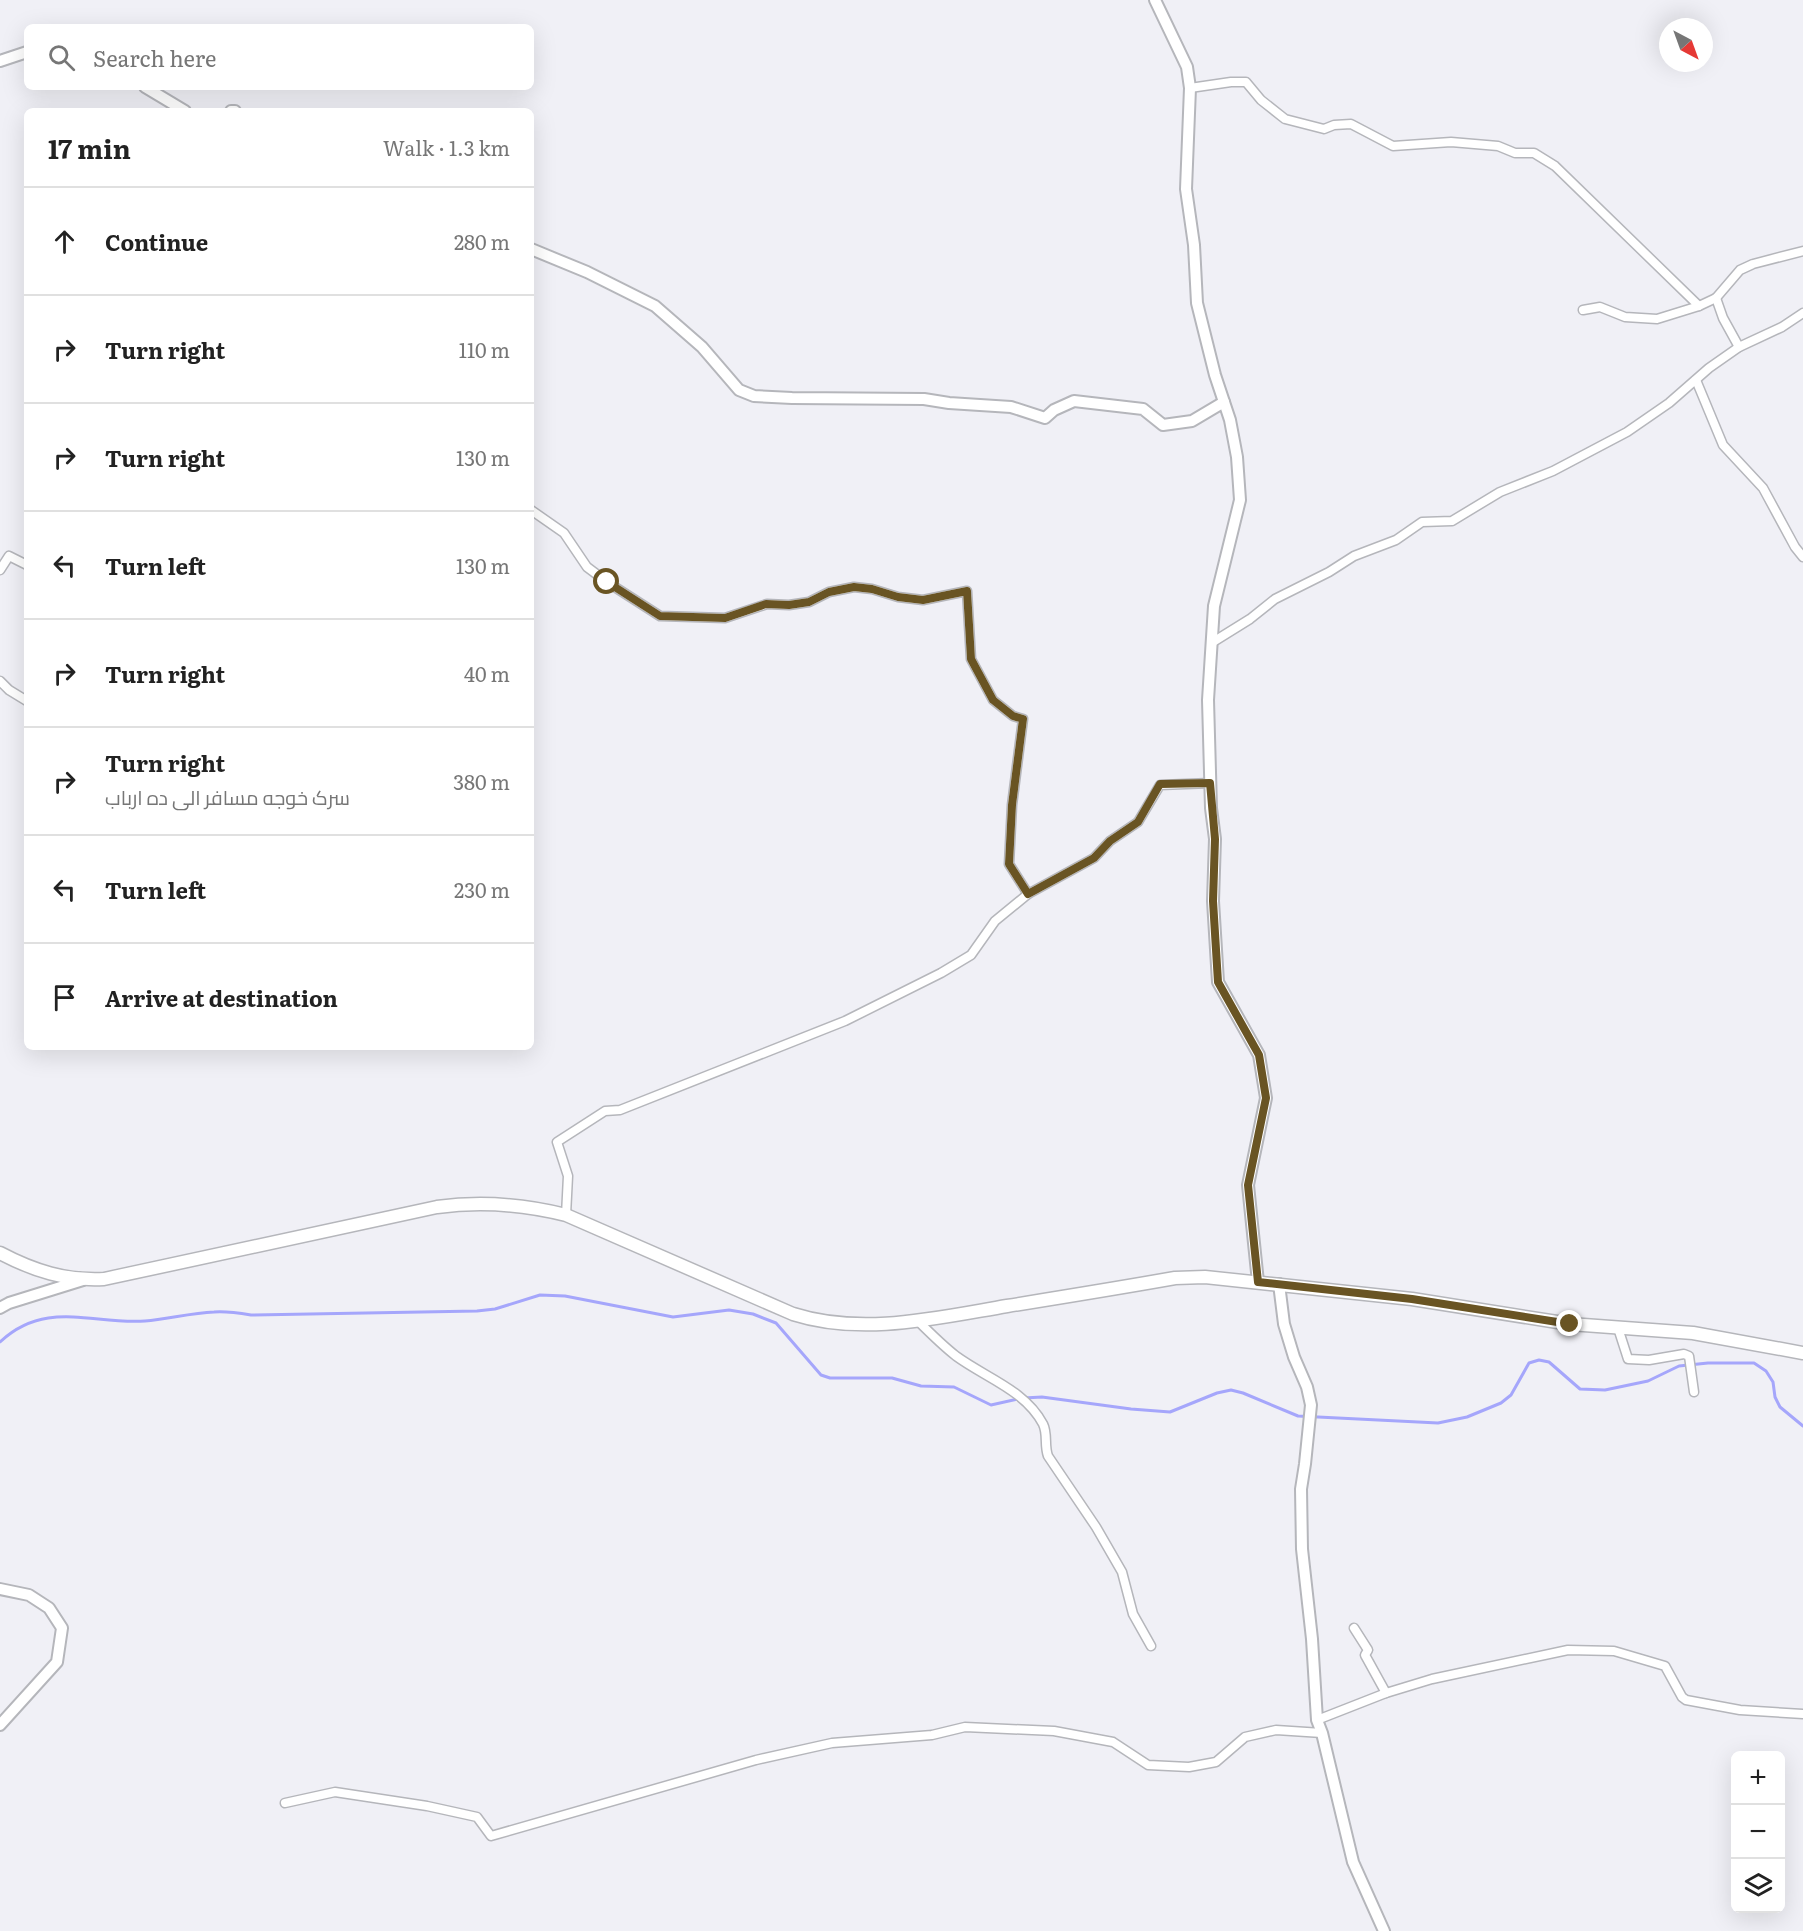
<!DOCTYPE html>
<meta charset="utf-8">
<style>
body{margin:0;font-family:Literata,Cairo,serif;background:#f2f2f2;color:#222}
.controls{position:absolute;right:18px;bottom:18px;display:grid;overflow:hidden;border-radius:9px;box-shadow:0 6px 24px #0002}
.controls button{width:54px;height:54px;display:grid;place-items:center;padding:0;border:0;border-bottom:2px solid #e0e0e0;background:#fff;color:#222;font:30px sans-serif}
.compass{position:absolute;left:1659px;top:18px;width:54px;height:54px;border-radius:50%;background:#fff;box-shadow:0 6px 24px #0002;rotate:139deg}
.stop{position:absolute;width:18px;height:18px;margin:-14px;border:4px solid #695423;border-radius:50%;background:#fff}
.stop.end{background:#695423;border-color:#fff;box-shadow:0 2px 6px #0008}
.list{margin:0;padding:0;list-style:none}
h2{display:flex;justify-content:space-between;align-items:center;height:78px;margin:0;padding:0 24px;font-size:26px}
h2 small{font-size:20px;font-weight:400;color:#767676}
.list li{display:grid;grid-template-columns:39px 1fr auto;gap:18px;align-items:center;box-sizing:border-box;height:108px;padding:0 24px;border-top:2px solid #e0e0e0}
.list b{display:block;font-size:22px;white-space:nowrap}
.list p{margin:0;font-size:20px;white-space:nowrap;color:#767676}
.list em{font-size:20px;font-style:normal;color:#767676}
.icon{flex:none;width:33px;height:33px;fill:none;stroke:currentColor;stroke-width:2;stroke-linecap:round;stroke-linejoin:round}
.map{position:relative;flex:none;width:1803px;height:1931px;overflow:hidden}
.search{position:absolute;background:#fff;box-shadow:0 6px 24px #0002;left:24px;top:24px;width:510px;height:66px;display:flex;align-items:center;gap:15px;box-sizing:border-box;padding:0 21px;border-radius:9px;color:#767676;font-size:22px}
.panel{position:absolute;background:#fff;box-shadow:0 6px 24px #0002;left:24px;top:108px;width:510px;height:942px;border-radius:9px}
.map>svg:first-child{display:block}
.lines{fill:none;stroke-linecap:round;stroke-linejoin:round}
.stream{stroke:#a5a6fb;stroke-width:3}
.minor-casing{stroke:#b5b6bb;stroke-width:11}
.tertiary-casing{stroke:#b5b6bb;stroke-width:14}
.secondary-casing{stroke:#b5b6bb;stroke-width:15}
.minor{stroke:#fff;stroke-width:8}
.tertiary{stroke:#fff;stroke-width:10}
.secondary{stroke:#fff;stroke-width:12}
.route{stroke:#695423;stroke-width:8}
</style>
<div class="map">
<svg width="1803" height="1931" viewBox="0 0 1803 1931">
<rect width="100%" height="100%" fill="#f0f0f6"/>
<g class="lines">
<!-- stream -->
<g class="stream">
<path d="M0 1342C46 1299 93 1325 145 1321 168 1319 191 1313 214 1312 226 1311 239 1313 251 1315L477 1311 495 1309 540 1295 565 1296 673 1317 729 1310 753 1314 776 1323 821 1375 830 1378H892L921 1386 954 1387 991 1405 1018 1399"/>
<polyline points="1024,1398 1042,1397 1131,1409 1170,1412 1217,1393 1231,1390 1243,1393 1298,1416 1438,1423 1467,1417 1501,1403 1511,1395 1529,1363 1539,1360 1549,1362 1580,1389 1605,1390 1648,1381 1679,1366 1708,1363 1754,1363 1766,1371 1773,1382 1775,1397 1780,1407 1803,1426"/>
</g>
<!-- minor casing -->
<g class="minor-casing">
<g id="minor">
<polyline points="1190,88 1231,82 1246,82 1261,100 1285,119 1324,129 1334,125 1351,124 1393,146 1451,142 1498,146 1515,153 1534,153 1555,166 1699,306"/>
<polyline points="1716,298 1723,318 1739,347"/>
<polyline points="1583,310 1600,307 1625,317 1657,319 1699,306 1716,298 1740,270 1753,264 1803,251"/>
<polyline points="1696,380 1723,445 1763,488 1795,547 1803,557"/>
<polyline points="531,510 564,533 587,567 607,582 660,616 725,618 767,604 789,605 809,602 829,592 854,587 872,589 898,597 923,600 967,591 971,659 993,700 1013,716 1023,719 1012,805 1009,864 1028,894"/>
<polyline points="0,570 9,556 27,565"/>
<polyline points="1213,642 1250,619 1275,599 1329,572 1354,556 1396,540 1422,522 1452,521 1500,492 1553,471 1627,432 1669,403 1709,368 1739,347 1782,327 1803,313"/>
<polyline points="0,681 9,690 27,701"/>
<polyline points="566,1215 568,1176 557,1142 605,1111 620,1110 845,1021 941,973 971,955 995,921 1028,894 1094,858 1110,841 1138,822 1160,785 1211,783"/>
<path d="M918 1321C930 1333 942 1345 956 1356 986 1378 1025 1390 1043 1424 1048 1434 1044 1445 1048 1456L1096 1527 1122 1572 1133 1614 1151 1646"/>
<polyline points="1618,1328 1628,1359 1649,1360 1684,1354 1689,1356 1694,1392"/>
<polyline points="1354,1628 1368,1650 1365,1655 1386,1693"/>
<polyline points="1317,1720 1386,1693 1432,1679 1568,1650 1614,1651 1665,1666 1682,1697 1686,1700 1740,1710 1803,1714"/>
<polyline points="285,1803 335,1792 427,1806 477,1817 491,1836 756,1760 832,1743 932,1735 965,1727 1054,1731 1113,1742 1148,1765 1189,1767 1216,1762 1245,1737 1276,1730 1322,1733"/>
</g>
</g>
<!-- tertiary casing -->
<g class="tertiary-casing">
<g id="tertiary">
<polyline points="1155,0 1187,67 1190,88 1186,189 1194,245 1197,303 1215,375 1230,420 1237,457 1240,500 1214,606 1208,700 1211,808 1215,839 1213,901 1218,982 1259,1055 1266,1098 1248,1185 1258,1282"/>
<polyline points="0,61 27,52"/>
<polyline points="145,87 185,111"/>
<polyline points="231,111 235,111"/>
<polyline points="531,249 587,272 655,306 702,347 739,390 754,396 792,398 924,399 949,403 1011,407 1045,418 1054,410 1074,401 1143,409 1163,425 1192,421 1224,402"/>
<polyline points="1279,1284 1284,1324 1294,1357 1307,1387 1311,1405 1305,1464 1301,1489 1302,1549 1312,1639 1317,1720 1322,1733 1353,1862 1384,1931"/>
<polyline points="0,1308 9,1303 83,1280"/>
<polyline points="0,1589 29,1595 49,1608 62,1628 57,1662 0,1725"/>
</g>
</g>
<!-- secondary casing -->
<g class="secondary-casing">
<path id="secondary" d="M0 1253C34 1271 66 1281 104 1279L437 1207C481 1201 522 1204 566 1215L793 1314C862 1336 936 1318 1007 1306 1063 1297 1119 1288 1175 1278L1205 1277 1412 1299 1570 1324 1693 1333 1803 1353"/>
</g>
<!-- minor -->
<use href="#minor" class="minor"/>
<!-- tertiary -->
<use href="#tertiary" class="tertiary"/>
<!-- secondary -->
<use href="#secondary" class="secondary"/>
</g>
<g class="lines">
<!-- route -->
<polyline class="route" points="607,582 660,616 725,618 766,604 789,605 809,602 829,592 854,587 872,589 898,597 923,600 967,591 971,659 993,700 1013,716 1023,719 1012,805 1009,864 1028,894 1094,858 1110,841 1138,822 1160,784 1210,783 1215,839 1213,901 1218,982 1259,1055 1266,1098 1248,1185 1258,1282 1412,1299 1570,1324"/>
</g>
</svg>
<div class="controls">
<button>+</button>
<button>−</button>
<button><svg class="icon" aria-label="layers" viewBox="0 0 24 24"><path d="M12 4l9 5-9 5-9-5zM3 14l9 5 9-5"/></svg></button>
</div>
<svg class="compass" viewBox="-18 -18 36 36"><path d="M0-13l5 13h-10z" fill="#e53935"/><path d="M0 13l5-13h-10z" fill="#767676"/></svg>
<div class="stop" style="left:607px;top:582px"></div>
<div class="stop end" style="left:1570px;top:1324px"></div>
<div class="search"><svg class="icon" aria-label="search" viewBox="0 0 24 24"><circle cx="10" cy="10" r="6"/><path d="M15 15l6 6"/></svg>Search here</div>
<section class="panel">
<h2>17 min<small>Walk · 1.3 km</small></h2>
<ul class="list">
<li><svg class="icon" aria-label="ahead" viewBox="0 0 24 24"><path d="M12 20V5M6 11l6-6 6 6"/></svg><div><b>Continue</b></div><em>280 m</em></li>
<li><svg class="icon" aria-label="right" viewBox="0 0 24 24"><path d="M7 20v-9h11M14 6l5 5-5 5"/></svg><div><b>Turn right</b></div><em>110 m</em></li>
<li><svg class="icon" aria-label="right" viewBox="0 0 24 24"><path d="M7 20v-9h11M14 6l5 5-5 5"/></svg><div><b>Turn right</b></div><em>130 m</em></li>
<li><svg class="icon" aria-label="left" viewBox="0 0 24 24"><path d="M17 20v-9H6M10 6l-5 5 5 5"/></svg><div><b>Turn left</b></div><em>130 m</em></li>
<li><svg class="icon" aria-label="right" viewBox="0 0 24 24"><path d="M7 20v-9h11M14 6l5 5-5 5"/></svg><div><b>Turn right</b></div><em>40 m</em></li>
<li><svg class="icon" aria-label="right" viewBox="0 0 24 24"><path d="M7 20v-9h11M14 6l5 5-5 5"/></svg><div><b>Turn right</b><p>سرک خوجه مسافر الی ده ارباب</p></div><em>380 m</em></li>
<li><svg class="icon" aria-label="left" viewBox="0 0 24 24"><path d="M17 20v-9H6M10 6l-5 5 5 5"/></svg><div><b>Turn left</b></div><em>230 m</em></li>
<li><svg class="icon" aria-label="arrive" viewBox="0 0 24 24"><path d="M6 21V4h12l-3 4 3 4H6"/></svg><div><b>Arrive at destination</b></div></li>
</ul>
</section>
</div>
